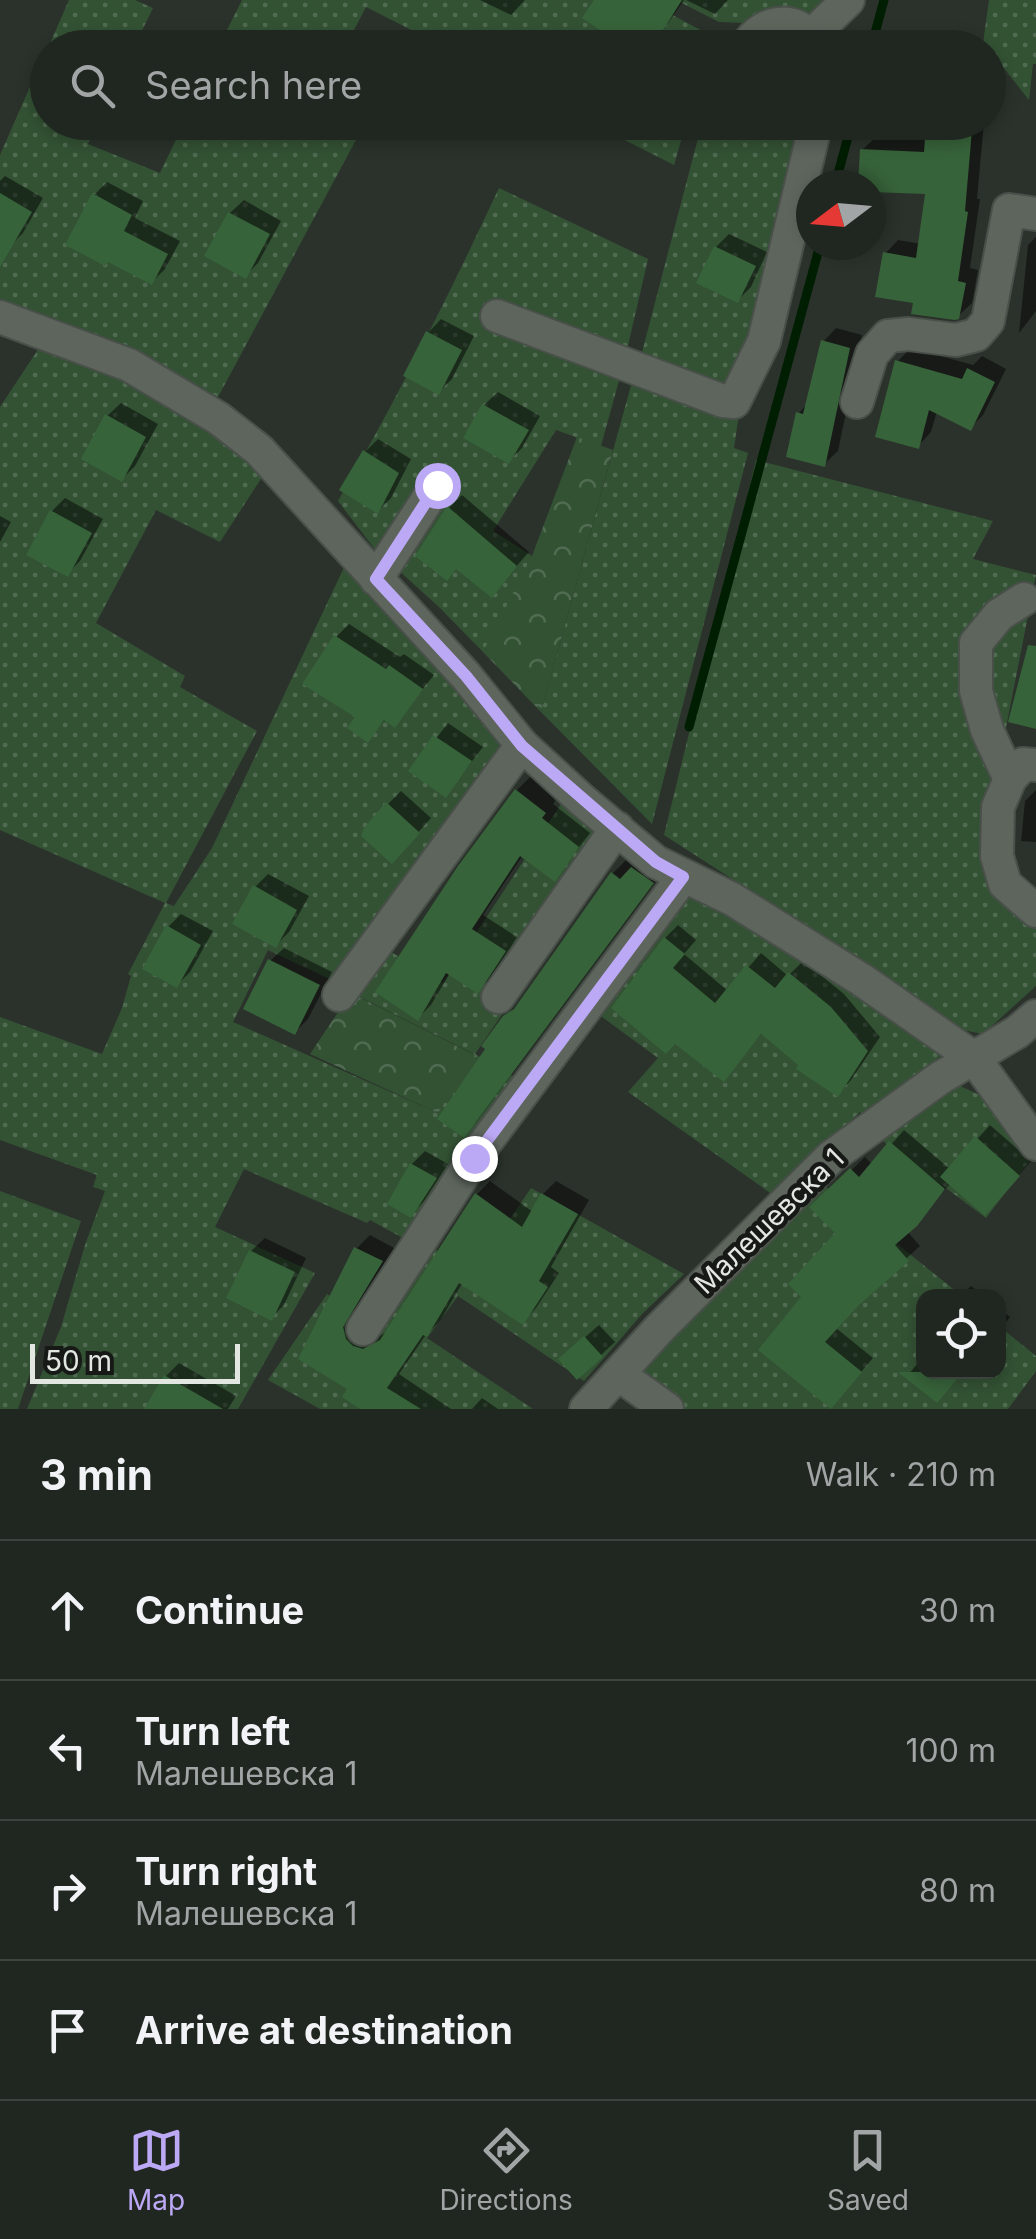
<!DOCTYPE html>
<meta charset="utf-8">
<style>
body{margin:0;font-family:Inter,sans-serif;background:#2d322d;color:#f1f3f6}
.controls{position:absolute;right:30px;bottom:30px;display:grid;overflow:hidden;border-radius:20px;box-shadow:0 5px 15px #0003}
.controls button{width:90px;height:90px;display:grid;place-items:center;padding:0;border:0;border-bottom:2px solid #3d433e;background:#202620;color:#f1f3f6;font:50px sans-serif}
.compass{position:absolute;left:796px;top:170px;width:90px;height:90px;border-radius:50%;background:#202620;box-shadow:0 5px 15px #0003;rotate:254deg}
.scale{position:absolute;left:30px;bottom:25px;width:210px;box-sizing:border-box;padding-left:10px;border:5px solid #e2e7e2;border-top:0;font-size:28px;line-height:35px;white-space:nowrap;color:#e2e7e2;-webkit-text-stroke:8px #161915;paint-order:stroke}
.stop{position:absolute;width:30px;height:30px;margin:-22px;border:8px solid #bca9f5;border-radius:50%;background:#fff}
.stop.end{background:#bca9f5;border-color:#fff;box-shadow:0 2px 10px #0008}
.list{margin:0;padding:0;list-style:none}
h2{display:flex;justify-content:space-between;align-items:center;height:130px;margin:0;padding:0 40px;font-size:42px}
h2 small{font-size:32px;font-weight:400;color:#a2a5a5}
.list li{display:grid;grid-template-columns:65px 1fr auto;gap:30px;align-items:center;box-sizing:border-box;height:140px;padding:0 40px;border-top:2px solid #3d433e}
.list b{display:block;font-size:38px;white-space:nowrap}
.list p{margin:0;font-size:32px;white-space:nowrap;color:#a2a5a5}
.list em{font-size:32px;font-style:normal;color:#a2a5a5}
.icon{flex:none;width:55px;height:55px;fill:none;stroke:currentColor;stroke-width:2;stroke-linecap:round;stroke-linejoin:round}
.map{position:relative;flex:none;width:1036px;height:1409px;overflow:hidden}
.search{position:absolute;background:#202620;box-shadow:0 5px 15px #0003;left:30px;right:30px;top:30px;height:110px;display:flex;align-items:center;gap:25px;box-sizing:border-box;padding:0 35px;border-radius:55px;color:#a2a5a5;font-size:38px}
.sheet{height:690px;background:#202620}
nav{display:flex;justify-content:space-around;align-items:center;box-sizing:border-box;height:140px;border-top:2px solid #3d433e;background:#202620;font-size:28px;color:#a2a5a5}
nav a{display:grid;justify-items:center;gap:5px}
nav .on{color:#bca9f5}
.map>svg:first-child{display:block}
.green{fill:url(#green-dots)}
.forest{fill:url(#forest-crowns)}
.shadow{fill:#0007}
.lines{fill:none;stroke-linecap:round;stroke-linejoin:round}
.stream{stroke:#001e02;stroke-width:9}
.building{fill:#37633a}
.minor-casing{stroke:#494f49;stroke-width:36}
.minor{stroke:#5d655d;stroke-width:32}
.route{stroke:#bca9f5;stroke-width:12}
.labels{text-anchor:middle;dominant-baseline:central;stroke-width:9;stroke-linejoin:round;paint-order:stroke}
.street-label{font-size:28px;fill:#e2e7e2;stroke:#161915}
</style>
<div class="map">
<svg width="1036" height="1409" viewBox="0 0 1036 1409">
<defs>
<pattern id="green-dots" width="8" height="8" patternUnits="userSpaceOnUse" patternTransform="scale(2.5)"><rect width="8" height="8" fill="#335234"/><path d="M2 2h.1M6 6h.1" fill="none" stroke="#506b51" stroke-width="1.8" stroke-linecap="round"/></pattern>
<pattern id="forest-crowns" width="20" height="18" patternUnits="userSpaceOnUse" patternTransform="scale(2.5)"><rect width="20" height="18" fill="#335234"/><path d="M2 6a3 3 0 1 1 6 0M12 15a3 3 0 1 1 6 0" fill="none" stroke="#506b51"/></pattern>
</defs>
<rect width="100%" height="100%" fill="#2b322b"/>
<!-- green -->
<g class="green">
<polygon points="69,0 135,0 153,8 134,47 48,48"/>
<polygon points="242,0 644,0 712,36 709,48 445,47 366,7 345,47 218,48"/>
<polygon points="676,0 824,0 822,10 814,16 746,23 719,22"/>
<polygon points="989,0 1036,0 1036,64 1033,64 1029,100 988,48 983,44"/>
<polygon points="47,48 48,122 98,123 88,144 160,173 184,123 364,125 218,397 138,353 0,301 0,155"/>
<polygon points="591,123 686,123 674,165"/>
<polygon points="702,123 780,123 806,131 756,316 726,390 641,356"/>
<path d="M499 188 648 259 627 350 502 301 623 366 601 446 556 430 493 531 532 556 485 654 440 608 396 568 383 560 338 501C397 399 449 295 499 188Z"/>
<polygon points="47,336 106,366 268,468 220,542 156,510 96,623 185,676 180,687 257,731 166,903 174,906 212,848 347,561 516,746 336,982 268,950 233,1022 438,1113 474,1054 352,993 386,949 443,983 565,798 608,836 561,928 475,1054 521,1081 412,1243 370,1220 367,1223 244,1169 215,1227 315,1273 238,1409 27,1409 61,1327 85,1245 105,1191 93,1187 97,1175 0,1140 0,1017 102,1054 122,1008 131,976 128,974 165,903 0,830 0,407"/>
<polygon points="635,371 739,414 734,448 748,453 652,824 541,712"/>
<polygon points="756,460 993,521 973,559 1036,575 1002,748 1010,885 1036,927 1036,986 983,1034 953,1028 870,968 664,835"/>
<polygon points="683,891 766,931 945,1052 867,1118 860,1112 773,1195 628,1092 658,1058 598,1014"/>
<polygon points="960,1086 984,1097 1035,1154 986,1218 875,1135"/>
<polygon points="826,1187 962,1296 924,1296 924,1372 998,1372 999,1326 1036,1356 1036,1371 1008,1409 677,1409 648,1386 640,1363 785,1222"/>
<polygon points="531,1188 684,1274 642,1314 584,1381 458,1296 427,1338 533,1409 320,1409 268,1380 327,1294 374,1324 427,1244 473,1273"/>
<polygon points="0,1191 81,1221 18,1409 0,1409"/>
</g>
<!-- forest -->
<g class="forest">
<polygon points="577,437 613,450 541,712 483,652 532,556"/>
<polygon points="351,993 475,1055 438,1113 310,1054"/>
</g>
<!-- shadow -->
<g class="shadow">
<polygon points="480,0 525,0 511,15"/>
<polygon points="597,0 684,0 651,48 603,29"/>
<polygon points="686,0 728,0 715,14"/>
<polygon points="932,122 984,122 977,199 980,199 970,268 978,270 972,303 958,316 916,301 885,254 898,240 921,244 928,191 871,189 871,185 861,185 862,150 876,137 927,139 928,127"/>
<polygon points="5,176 43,198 23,233 10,246 0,240 0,181"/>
<polygon points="107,182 143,201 135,218 180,241 165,269 152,282 94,195"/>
<polygon points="244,200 281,221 258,263 245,276 230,213"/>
<polygon points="729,234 767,252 751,287 738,300 716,247"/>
<polygon points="1036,237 1036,311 1019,333 1028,245"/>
<polygon points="441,319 474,336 452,379 439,392 428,333"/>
<polygon points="836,328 862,335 838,451 824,464 799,413 808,403 823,342"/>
<polygon points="911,348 973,365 982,356 1006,369 983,415 970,428 937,411 931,432 918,446 897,362"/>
<polygon points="498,392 540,416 522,448 509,461 467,437 484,405"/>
<polygon points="121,403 158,424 135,466 122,479 107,416"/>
<polygon points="378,439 411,459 391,498 378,511 365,452"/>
<polygon points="462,495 529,552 492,594 449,508"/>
<polygon points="65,498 103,519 80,561 67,574 52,511"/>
<polygon points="0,516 11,522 0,542"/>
<polygon points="349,624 400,657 404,654 434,675 394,724 386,718 368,739 336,637"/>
<polygon points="448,723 483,747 446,795 412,770"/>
<polygon points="530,777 557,798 553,804 590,833 554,879 523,855 483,915 517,937 491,978 478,991 450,973 431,1005 418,1018 517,790"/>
<polygon points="1036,790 1036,842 1021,841 1025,801"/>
<polygon points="401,791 431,818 405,847 388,804"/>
<polygon points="646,855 665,869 477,1121 464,1135 488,1048 505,1018 519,1003 613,873 626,860 634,867"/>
<polygon points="268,874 309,896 289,932 276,945 255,887"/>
<polygon points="181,914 213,931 190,972 177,985 168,927"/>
<polygon points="678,925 696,940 684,954 728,991 761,953 788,976 803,961 844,994 880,1037 851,1080 838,1094 762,1033 724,1078 676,1041 665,938"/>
<polygon points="284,948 332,972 308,1019 295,1032 270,961"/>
<polygon points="990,1125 1031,1161 998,1200 951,1183 907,1231 920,1246 864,1297 836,1328 873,1358 832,1406 805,1296 838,1233 813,1207 865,1157 873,1165 904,1130 950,1169"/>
<polygon points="425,1151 448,1164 424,1201 411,1215 412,1164"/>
<polygon points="490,1181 533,1212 543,1194 556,1181 589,1200 551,1267 559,1273 536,1308 522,1322 463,1282 440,1321 425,1336 399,1374 451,1409 364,1409 351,1388 301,1358 356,1249 370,1235 394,1248 355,1312 366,1334 378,1337 388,1331 477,1194"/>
<polygon points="265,1238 306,1258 284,1305 271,1318 251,1251"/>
<polygon points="971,1286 984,1296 960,1296"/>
<polygon points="998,1308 1010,1317 998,1332"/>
<polygon points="599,1325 615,1342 577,1377 575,1346"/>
<polygon points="924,1356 924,1372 962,1372 950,1387 907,1376"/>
<polygon points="179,1363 236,1396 228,1409 147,1409 166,1376"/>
<polygon points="482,1398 498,1409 472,1409"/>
</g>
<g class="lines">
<!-- stream -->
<g class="stream">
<polyline points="871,48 884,0"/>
<polyline points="835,185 852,122"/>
<polyline points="689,727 820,245"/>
</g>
</g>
<!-- building -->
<g class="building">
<polygon points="594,0 682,0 652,48 594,48 600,30 582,18"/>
<polygon points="926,126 972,130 965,211 968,212 958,281 966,283 959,319 955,320 911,314 913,303 875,297 883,252 916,258 925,194 871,192 871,185 858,185 860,149 924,152"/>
<polygon points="0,193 32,212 0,267"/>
<polygon points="92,193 132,215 124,231 168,254 152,285 108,262 105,266 65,245"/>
<polygon points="228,212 270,234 246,279 204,256"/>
<polygon points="714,246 756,266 738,303 696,283"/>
<polygon points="426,331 462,350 439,395 403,376"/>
<polygon points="821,340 850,348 825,467 786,457 796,412 803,414"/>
<polygon points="895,360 962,379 967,368 995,382 971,431 929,410 919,449 875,437"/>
<polygon points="482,404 529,430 509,464 463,438"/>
<polygon points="105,414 146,437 122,482 81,459"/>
<polygon points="363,450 399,473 378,514 339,490"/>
<polygon points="447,506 517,566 492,598 456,569 447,581 415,556"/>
<polygon points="50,510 92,533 68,577 26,555"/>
<polygon points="334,635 386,669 389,665 423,689 395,728 384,720 368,743 347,728 355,717 302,684"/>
<polygon points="1028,645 1036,646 1036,729 1008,722"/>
<polygon points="433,735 472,761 446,798 408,771"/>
<polygon points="515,789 546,813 542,818 579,847 555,882 520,856 472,929 506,951 478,994 446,973 418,1021 375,992 458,866"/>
<polygon points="386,802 420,833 392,864 361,836 364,828"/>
<polygon points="631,867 654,883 464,1138 437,1119 485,1049 481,1046 503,1016 514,1009 611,872 620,879"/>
<polygon points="253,885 297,910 276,948 232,924"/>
<polygon points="166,925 201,945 177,988 142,969"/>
<polygon points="664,937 685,954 673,968 715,1003 746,965 775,988 788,972 831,1007 868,1051 838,1097 796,1069 798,1065 761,1034 724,1082 675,1044 666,1054 611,1008"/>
<polygon points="268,959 320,985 295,1035 243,1009"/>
<polygon points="975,1136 1020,1176 985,1216 940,1177"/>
<polygon points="889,1141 945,1189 917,1226 895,1245 909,1261 859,1305 825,1342 862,1372 831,1409 758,1350 801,1297 788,1284 835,1233 809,1207 850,1168 859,1177"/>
<polygon points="410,1163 437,1178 411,1218 387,1204"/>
<polygon points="475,1193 522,1227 541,1193 578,1214 539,1281 548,1287 523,1325 459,1283 427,1337 423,1335 387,1388 421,1409 360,1409 342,1397 347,1389 298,1359 354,1247 383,1261 343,1327 346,1339 353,1346 363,1349 380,1340"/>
<polygon points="249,1250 295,1272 272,1321 226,1298"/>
<polygon points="584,1336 603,1357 577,1380 558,1359"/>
<polygon points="898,1372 963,1372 937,1403"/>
<polygon points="164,1375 223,1409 144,1409"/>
</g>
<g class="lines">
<!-- minor casing -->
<g class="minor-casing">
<g id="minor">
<polyline points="812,35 848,0"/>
<path d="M745 48C764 16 801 15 819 48"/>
<polyline points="497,316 723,401 734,402 764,341 813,135 811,122"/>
<polyline points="0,317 129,365 218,418 259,450 466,676 522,745 582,800 656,862 732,899 862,980 974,1058 1036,1144"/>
<polyline points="857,402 872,354 888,336 908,334 956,340 976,335 988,321 1009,210 1036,214"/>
<polyline points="376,579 437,485"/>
<polyline points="1036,765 1023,764 1010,779 998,807 997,856 1005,884 1036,911"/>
<polyline points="1010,779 987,730 976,691 976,643 999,615 1024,599"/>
<polyline points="339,995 522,745"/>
<polyline points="498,997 617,828"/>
<polyline points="363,1329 474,1158 683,877"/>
<polyline points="618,1374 667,1409"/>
<polyline points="586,1409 659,1329 831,1157 940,1078 1017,1032 1036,1016"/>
</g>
</g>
<!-- minor -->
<use href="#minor" class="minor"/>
</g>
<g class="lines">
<!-- route -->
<polyline class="route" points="437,485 376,579 466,676 522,746 656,862 683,877 474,1158"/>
</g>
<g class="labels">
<!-- street labels -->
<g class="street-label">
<text transform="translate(769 1221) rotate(-44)">Малешевска 1</text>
</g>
</g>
</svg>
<div class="controls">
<button><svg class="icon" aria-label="locate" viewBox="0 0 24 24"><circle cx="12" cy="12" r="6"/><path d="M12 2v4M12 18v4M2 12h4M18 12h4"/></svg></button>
</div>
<svg class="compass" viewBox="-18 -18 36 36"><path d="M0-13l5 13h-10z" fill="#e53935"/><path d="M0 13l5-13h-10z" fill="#a2a5a5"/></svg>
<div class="scale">50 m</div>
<div class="stop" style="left:437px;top:485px"></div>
<div class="stop end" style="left:474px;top:1158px"></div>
<div class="search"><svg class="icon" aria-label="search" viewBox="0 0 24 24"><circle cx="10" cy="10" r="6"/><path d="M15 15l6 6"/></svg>Search here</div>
</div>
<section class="sheet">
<h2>3 min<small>Walk · 210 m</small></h2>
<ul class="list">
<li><svg class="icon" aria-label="ahead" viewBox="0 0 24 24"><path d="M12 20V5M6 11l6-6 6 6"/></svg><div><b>Continue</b></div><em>30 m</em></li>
<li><svg class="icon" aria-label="left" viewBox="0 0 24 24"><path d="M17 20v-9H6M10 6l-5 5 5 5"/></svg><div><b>Turn left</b><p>Малешевска 1</p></div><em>100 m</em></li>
<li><svg class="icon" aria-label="right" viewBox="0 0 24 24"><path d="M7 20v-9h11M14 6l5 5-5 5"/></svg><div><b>Turn right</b><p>Малешевска 1</p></div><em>80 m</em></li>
<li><svg class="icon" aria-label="arrive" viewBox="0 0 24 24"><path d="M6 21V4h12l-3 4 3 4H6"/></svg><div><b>Arrive at destination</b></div></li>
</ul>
</section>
<nav>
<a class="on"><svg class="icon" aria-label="map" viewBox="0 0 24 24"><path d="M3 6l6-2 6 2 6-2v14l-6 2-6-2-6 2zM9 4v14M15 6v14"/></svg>Map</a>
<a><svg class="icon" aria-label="directions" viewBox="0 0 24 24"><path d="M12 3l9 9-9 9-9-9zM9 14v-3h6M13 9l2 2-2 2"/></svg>Directions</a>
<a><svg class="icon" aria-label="saved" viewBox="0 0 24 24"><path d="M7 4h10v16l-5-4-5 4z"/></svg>Saved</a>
</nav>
